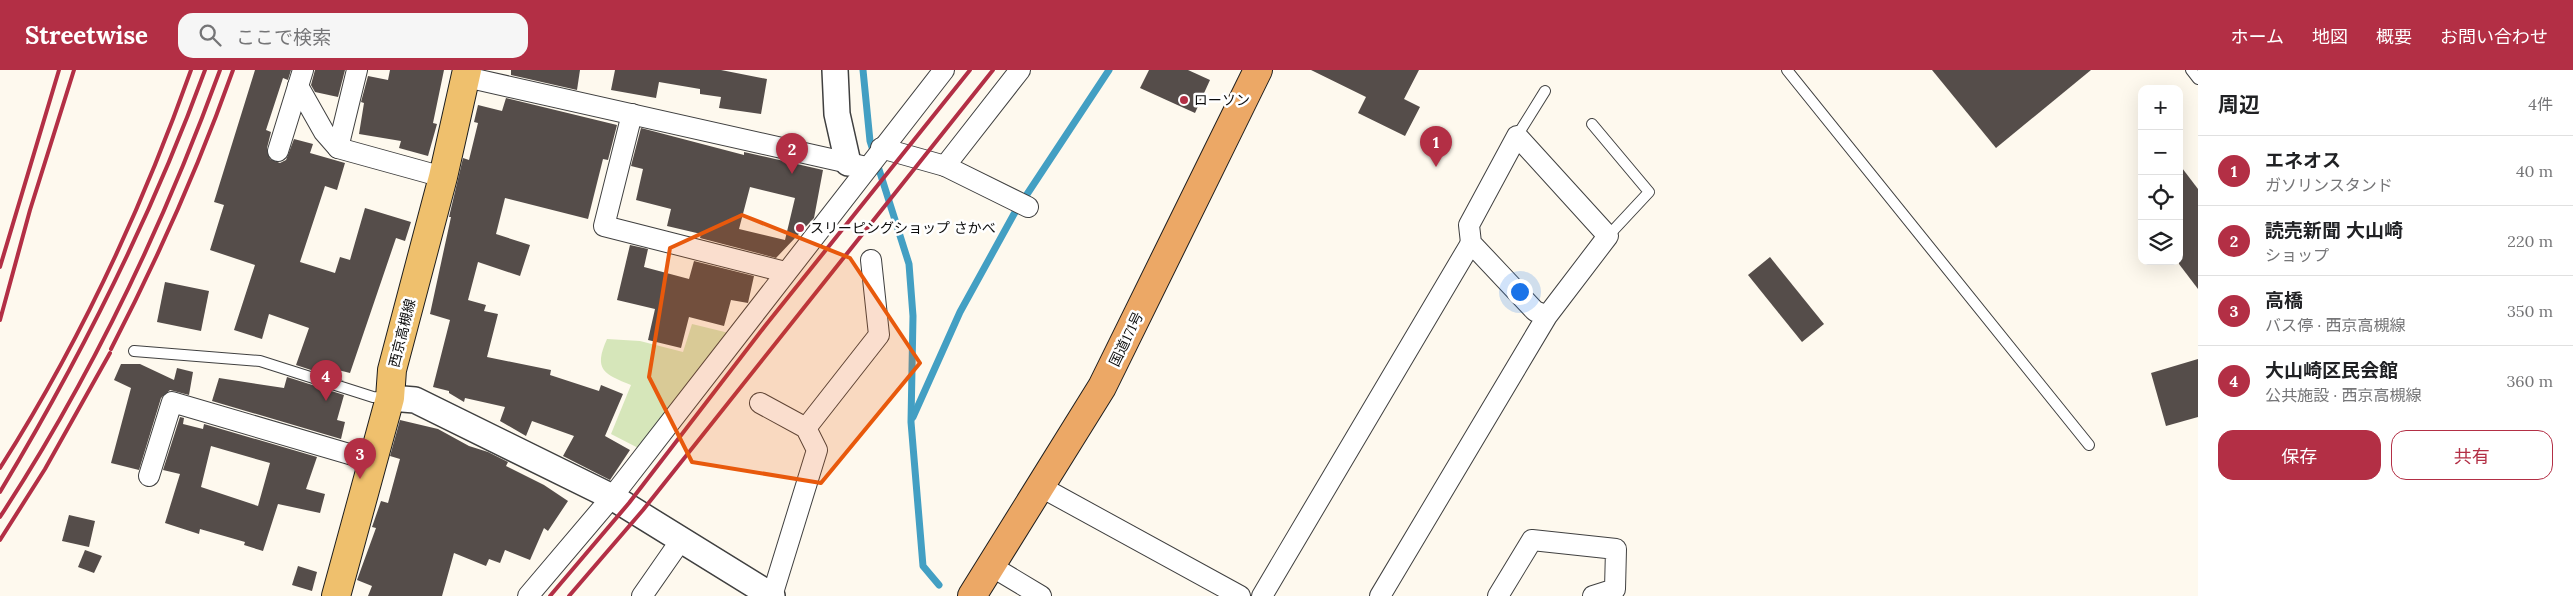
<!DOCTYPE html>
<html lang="ja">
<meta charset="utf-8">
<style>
body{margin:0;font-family:Lora,"Noto Sans JP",serif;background:#f6f6f6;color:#202124}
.controls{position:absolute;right:15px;top:15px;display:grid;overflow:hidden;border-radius:10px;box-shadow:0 5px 20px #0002}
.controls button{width:45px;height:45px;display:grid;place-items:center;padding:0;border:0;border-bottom:1px solid #e0e0e0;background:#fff;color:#202124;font:25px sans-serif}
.you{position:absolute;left:1519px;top:221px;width:18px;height:18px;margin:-12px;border:4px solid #fff;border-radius:50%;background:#1a73e8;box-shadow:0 0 0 8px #1a73e833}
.badge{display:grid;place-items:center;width:32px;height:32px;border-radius:50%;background:#b32f45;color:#fff;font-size:16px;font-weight:700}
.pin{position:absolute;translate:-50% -41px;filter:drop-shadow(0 1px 2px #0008)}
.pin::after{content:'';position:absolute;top:26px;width:18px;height:15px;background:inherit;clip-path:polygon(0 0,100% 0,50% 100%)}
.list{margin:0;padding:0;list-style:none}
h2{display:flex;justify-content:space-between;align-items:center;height:65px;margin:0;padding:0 20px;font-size:21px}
h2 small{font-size:16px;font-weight:400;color:#757577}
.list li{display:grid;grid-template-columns:32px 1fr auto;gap:15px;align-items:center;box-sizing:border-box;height:70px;padding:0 20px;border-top:1px solid #e0e0e0}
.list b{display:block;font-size:19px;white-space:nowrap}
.list p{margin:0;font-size:16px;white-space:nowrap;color:#757577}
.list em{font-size:16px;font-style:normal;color:#757577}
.actions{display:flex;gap:10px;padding:15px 20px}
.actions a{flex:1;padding:11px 0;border:1px solid #b32f45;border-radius:15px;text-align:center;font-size:18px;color:#b32f45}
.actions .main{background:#b32f45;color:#fff}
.icon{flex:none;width:28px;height:28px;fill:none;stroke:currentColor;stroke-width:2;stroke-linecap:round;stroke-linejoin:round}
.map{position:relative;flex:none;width:2198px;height:526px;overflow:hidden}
header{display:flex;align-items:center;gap:30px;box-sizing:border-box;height:70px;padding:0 25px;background:#b32f45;color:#fff}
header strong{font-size:24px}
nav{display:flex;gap:28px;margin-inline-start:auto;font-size:18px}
.search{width:350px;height:45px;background:#f6f6f6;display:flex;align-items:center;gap:12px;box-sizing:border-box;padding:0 18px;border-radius:15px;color:#757577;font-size:19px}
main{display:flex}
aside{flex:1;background:#fff}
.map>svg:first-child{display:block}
.green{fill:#d6e6ba}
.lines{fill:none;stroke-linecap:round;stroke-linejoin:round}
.stream{stroke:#439fc3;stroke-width:7}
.building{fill:#554d4a;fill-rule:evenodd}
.service-casing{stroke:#404040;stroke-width:12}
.minor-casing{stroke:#404040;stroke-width:22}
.tertiary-casing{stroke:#404040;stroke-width:28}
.primary-casing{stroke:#1e1e1e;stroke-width:30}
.trunk-casing{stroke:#1e1e1e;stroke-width:30}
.service{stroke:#fff;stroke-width:10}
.minor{stroke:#fff;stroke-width:20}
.tertiary{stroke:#fff;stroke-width:25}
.primary{stroke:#efc06d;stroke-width:28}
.trunk{stroke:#eca866;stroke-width:28}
.rail{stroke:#b32f45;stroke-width:4}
.marked{fill:#e8590c;fill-opacity:0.2;stroke:#e8590c;stroke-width:4;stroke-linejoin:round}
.poi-dot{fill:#b32f45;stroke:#fff;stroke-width:2}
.labels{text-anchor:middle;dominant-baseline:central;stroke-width:5;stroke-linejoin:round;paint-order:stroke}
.poi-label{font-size:14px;fill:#0d0d0d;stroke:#fff;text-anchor:start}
.street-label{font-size:14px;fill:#0d0d0d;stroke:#fff}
</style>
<header>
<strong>Streetwise</strong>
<div class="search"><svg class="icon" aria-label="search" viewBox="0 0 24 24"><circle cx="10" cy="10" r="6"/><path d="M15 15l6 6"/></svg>ここで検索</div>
<nav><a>ホーム</a><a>地図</a><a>概要</a><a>お問い合わせ</a></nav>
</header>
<main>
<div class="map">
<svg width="2198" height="526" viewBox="0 0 2198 526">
<rect width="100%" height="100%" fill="#fef9ee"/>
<!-- green -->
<path class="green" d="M692 254 733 264 644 381 611 364 631 315C604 304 593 300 607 269L640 271 683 282Z"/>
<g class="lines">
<!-- stream -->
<g class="stream">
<polyline points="863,0 870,71 909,194 913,246 911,352 923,496 939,515"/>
<polyline points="913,347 960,242 1014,144 1109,0"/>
</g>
</g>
<!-- building -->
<g class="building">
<polygon points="255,0 291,0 288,10 283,8 266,60 271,62 267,78 270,89 280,93 286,90 294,69 313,74 310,83 345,93 337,120 325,116 300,192 335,203 340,187 350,190 365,138 411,152 405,171 396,168 350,303 334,299 332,304 344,311 296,295 309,258 269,244 262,269 234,260 255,195 210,180 224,135 214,132"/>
<polygon points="315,0 345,0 338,27 315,22 311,15"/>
<polygon points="390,0 444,0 433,53 437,54 428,86 399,78 401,71 359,64 364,33 361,32 368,6 388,10"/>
<polygon points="511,0 580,0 577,20 511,5"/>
<polygon points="615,0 721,0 767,9 761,44 719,38 721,27 700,24 700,19 659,12 656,28 611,20"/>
<polygon points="1149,0 1188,0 1210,10 1195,43 1140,18"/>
<polygon points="1311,0 1419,0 1404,29 1420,37 1405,66 1358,43 1366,27"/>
<polygon points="1932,0 2091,0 1996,78"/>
<polygon points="506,28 617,55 608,90 603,89 588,149 505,128 496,164 530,175 520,206 478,192 468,230 486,235 484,241 498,244 487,287 551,300 550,305 599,321 601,315 623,324 605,366 630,380 610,410 563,386 574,366 532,351 526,366 500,351 505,337 465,328 464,332 449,323 449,321 433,317 450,250 430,244 451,147 449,147 463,88 469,90 478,53 474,52 478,35 502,41"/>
<path d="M641 58 744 85V82L823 100 814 148 776 188 700 168 701 164 667 156 671 139 636 130 643 99 631 96ZM750 117 795 128 785 170 739 159Z"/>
<polygon points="2179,94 2198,119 2198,219 2179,194"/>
<polygon points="630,175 648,179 644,197 689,209 694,191 754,206 748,233 731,230 724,256 689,247 681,278 648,270 655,239 617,230"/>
<polygon points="1770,187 1824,254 1802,272 1748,205"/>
<polygon points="165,212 209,221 201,261 157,252"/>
<polygon points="2198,289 2198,347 2166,356 2151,303"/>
<polygon points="121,294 140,294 174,310 177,298 193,302 189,325 170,320 161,328 139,400 111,393 131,318 114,310"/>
<polygon points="287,307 344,325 337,350 345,352 341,369 212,331 219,308 284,318"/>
<path d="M180 347 184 348 183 354 203 359 204 354 317 387 306 419 325 424 320 443 278 434 263 481 244 475 245 472 200 459 199 464 165 453 180 404 163 400ZM211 376 270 393 258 436 201 417Z"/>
<polygon points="400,350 438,359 469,376 488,382 508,392 506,396 544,415 568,431 548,461 544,458 530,490 505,480 500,493 489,489 486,496 454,483 442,526 368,526 372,516 357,510 376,458 372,457 381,431 388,433 400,389 390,386"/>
<polygon points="69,445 95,451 89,477 62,471"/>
<polygon points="85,480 102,486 94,503 78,497"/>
<polygon points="298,496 317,502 312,521 292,515"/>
</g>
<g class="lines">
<!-- service casing -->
<g class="service-casing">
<g id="service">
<polyline points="1787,0 2089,375"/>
<polyline points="2191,0 2198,9"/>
<polyline points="1592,54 1649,122 1608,166"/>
<polyline points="1517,66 1545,21"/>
<polyline points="134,281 260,291 373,327 390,328"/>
</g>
</g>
<!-- minor casing -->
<g class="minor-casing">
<g id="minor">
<polyline points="466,7 862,96"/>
<polyline points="298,16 324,62 338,78 443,107"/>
<polyline points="632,44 604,156 785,202"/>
<polyline points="338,78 357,0"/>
<polyline points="881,78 945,96 1028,137"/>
<polyline points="278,81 303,0"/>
<polyline points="945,96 1020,0"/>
<polyline points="760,333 806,358 817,380 772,526"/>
<polyline points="806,358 879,265 871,190"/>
<polyline points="149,406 172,332 373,391"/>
<polyline points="1041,417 1240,526"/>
<polyline points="991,496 1041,526"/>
<polyline points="528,526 612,427 944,0"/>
<polyline points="642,526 681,470"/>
<polyline points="1262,526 1471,173"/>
<polyline points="1380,526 1547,246 1608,166 1517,66 1469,155 1471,173 1535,241 1547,246"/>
<polyline points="1498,526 1532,470 1616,479 1615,519 1593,526"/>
</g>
</g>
<!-- tertiary casing -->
<g class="tertiary-casing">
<g id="tertiary">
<polyline points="835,0 837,44 848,93"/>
<polyline points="390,328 415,330 612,427 772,526"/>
</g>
</g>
<!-- primary casing -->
<g class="primary-casing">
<polyline id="primary" points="336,526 390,328 392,300 443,107 467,0"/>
</g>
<!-- trunk casing -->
<g class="trunk-casing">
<polyline id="trunk" points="972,526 1102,317 1258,0"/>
</g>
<!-- service -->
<use href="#service" class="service"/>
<!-- minor -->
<use href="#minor" class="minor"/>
<!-- tertiary -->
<use href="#tertiary" class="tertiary"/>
<!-- primary -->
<use href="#primary" class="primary"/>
<!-- trunk -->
<use href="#trunk" class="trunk"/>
<!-- rail -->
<g class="rail">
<polyline points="0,197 59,0"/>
<polyline points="0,250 30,140 74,0"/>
<path d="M111 279C158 188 199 96 233 0"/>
<path d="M0 398C79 274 142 138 191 0"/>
<path d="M0 422C81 287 151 148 205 0"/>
<path d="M0 447C91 308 163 156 220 0"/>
<polyline points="0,470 45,399 110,283"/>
<polyline points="550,526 629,433 765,256 970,0"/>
<polyline points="569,526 643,440 993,0"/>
</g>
</g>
<!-- marked area -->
<path class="marked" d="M742 145 850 188 920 293 821 413 692 392 649 307 670 178Z"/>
<!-- markers -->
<g class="poi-dot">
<circle cx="1184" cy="30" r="5"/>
<circle cx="800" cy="158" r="5"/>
</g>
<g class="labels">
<!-- poi labels -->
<g class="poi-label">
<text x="1194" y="30">ローソン</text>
<text x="810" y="158">スリーピングショップ さかべ</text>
</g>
<!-- street labels -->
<g class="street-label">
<text transform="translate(402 263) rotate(-76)">西京高槻線</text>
<text transform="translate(1126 269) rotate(-64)">国道171号</text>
</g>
</g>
</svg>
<div class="controls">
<button>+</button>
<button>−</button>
<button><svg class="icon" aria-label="locate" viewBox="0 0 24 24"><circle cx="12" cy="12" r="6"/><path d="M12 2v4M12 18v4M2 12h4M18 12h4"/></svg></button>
<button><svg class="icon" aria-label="layers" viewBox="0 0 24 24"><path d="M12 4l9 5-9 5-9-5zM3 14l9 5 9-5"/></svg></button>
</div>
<div class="you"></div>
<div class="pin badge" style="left:1436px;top:97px">1</div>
<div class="pin badge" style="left:792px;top:104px">2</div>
<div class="pin badge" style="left:360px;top:409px">3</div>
<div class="pin badge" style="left:326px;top:331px">4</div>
</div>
<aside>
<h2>周辺<small>4件</small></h2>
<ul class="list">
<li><span class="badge">1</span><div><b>エネオス</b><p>ガソリンスタンド</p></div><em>40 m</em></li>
<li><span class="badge">2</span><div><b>読売新聞 大山崎</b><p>ショップ</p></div><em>220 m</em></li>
<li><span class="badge">3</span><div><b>高橋</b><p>バス停 · 西京高槻線</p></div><em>350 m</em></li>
<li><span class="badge">4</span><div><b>大山崎区民会館</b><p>公共施設 · 西京高槻線</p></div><em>360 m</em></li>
</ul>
<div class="actions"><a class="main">保存</a><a>共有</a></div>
</aside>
</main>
